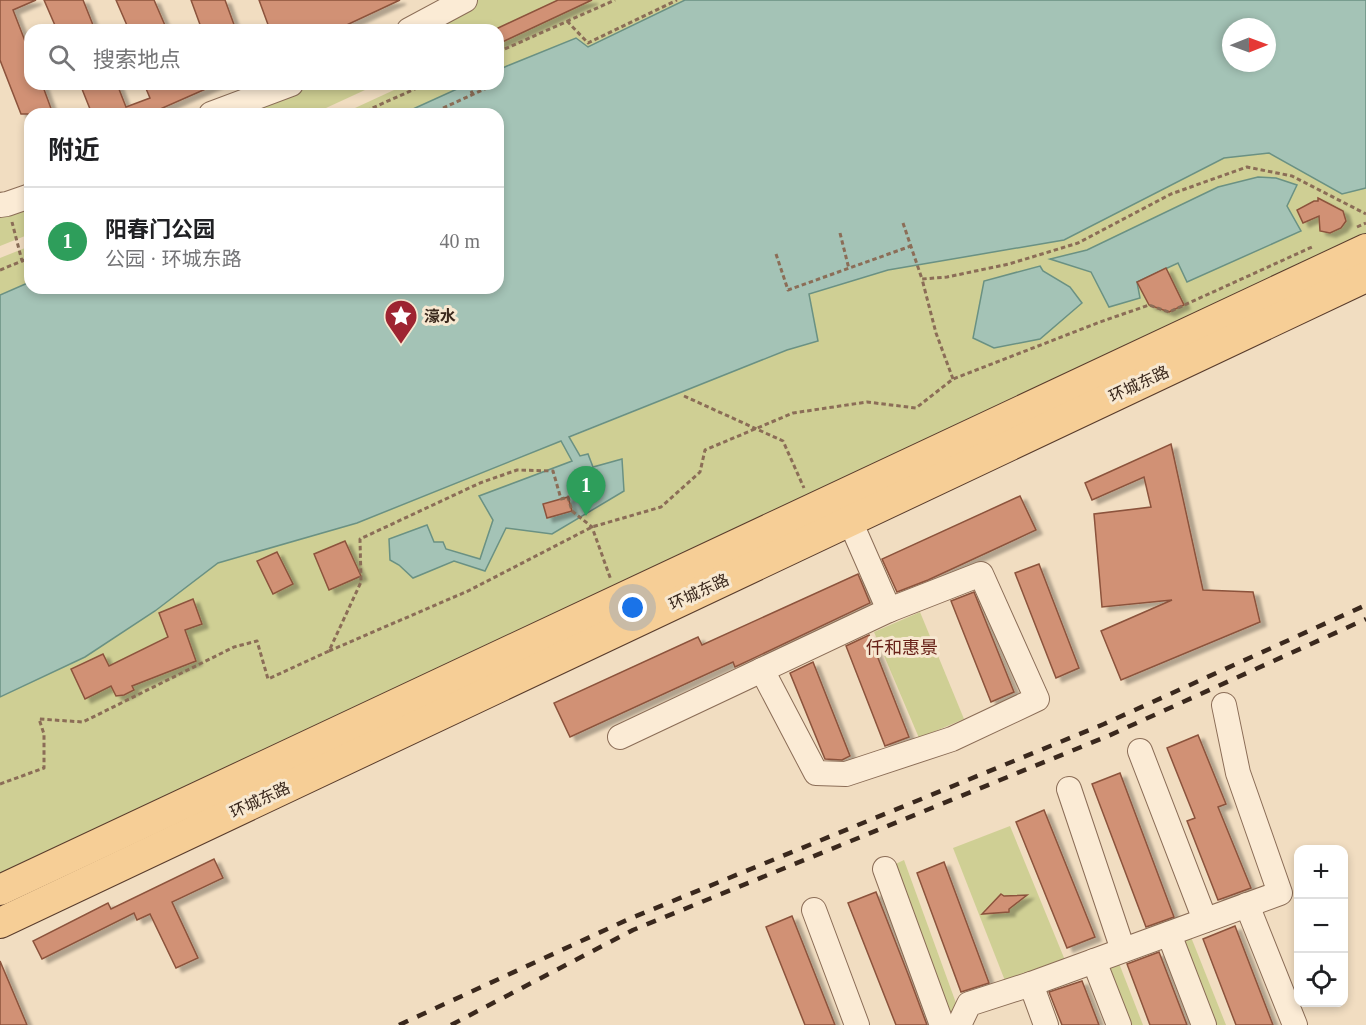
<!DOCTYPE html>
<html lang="zh">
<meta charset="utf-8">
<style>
body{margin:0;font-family:"Times New Roman","Noto Sans SC",serif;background:#f6f6f6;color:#202124}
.controls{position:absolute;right:18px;bottom:18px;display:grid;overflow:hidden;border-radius:12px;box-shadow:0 3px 9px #0003}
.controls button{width:54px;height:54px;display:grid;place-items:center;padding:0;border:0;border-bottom:2px solid #e0e0e0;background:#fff;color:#202124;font:30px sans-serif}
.compass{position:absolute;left:1222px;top:18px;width:54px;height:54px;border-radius:50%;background:#fff;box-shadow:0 3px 9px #0003;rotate:89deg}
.you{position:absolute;left:633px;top:608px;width:21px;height:21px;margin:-15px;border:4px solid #fff;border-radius:50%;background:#1a73e8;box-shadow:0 0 0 9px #1a73e833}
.badge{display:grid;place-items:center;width:39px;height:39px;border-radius:50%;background:#111827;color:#fff;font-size:20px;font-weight:700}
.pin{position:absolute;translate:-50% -50px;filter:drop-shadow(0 2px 3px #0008)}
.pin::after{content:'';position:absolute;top:32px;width:21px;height:18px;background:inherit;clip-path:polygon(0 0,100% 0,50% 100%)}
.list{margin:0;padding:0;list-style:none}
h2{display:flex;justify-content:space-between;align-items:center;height:78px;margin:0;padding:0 24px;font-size:26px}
h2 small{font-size:20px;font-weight:400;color:#757577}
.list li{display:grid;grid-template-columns:39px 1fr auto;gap:18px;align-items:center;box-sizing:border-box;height:108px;padding:0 24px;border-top:2px solid #e0e0e0}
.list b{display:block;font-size:22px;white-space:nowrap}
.list p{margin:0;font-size:20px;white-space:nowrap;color:#757577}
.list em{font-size:20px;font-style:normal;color:#757577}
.icon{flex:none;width:33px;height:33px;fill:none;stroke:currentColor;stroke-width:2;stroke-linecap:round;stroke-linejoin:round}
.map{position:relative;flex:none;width:1366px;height:1025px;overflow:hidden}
.search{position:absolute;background:#fff;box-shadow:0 3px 9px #0003;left:24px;top:24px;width:480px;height:66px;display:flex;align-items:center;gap:15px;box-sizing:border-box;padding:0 21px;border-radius:18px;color:#757577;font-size:22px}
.panel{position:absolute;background:#fff;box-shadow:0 3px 9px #0003;left:24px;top:108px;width:480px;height:186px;border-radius:18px}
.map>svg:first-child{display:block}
.green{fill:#cfcf94}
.water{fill:#a4c3b6;stroke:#6a9183;stroke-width:1.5;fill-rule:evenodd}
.building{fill:#d19174;stroke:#8c533c;stroke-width:1.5;filter:url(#shadow)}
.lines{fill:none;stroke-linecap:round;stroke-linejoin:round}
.minor-casing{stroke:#8b6d57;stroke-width:26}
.major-casing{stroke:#593c2c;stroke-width:32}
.path{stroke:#8b6d57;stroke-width:3;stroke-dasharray:4.5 3;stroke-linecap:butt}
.minor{stroke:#fbebd5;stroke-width:24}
.major{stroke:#f6ce96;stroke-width:30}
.rail{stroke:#3a281d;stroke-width:4.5;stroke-dasharray:10 10;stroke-linecap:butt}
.labels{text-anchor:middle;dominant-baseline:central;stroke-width:6;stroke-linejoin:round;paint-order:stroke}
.poi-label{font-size:16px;font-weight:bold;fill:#3a281d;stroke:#f7e8d1;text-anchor:start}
.street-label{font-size:16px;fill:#3a281d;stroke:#f7e8d1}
.neighbourhood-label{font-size:18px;fill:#692219;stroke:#f7e8d1}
</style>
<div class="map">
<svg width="1366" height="1025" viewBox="0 0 1366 1025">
<defs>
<filter id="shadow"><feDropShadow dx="6" dy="4" stdDeviation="1.5" flood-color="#0004"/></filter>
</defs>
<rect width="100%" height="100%" fill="#f1ddc1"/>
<!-- green -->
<g class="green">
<polygon points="465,0 558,0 494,30 409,30"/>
<polygon points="592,0 685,0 588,47 576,38 498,70 498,44"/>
<polygon points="291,84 378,84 313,114 211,114"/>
<polygon points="407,84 468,84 402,114 342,114"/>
<polygon points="1269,153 1342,194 1366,188 1366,249 0,890 0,697 85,657 155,611 218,563 357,523 787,350 818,341 809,294 1190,176 1224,158"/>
<polygon points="30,196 30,234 0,246 0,205"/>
<polygon points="30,246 30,282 0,295 0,258"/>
<polygon points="920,612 964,719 919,738 874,632"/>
<polygon points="1010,826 1069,970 1009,991 953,848"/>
<polygon points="904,860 964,1025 940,1025 885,869"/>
<polygon points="1187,927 1226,1025 1204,1025 1169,934"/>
<polygon points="1115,953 1143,1025 1119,1025 1094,961"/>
</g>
<!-- water -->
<g class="water">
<path d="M685 0H1366V188L1342 194 1269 153 1224 158 1064 240 888 270 809 294 818 341 787 350 569 437 580 456 588 454 593 467 622 459 624 491 552 534 506 528 485 571 454 561 413 578 399 565 390 560 389 539 427 525 434 542H443L446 549 480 559 493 520 479 496 572 461 561 441 357 523 218 563 155 611 85 657 0 697V295L30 282V288H498V114H402L468 84H498V70L507 66 576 38 588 47ZM1231 27H1267V63H1231Z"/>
<polygon points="1258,177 1276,178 1297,185 1287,206 1301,231 1187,282 1178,263 1137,282 1140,298 1109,307 1091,272 1050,259 1087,250 1218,187"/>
<polygon points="1040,266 1043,271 1070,287 1082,303 1040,339 994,348 973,338 984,281"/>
</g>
<!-- building -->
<g class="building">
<polygon points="0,0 36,0 13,10 30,54 30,84 42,84 53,114 21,114 0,60"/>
<polygon points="44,0 83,0 95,30 57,30"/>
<polygon points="116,0 154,0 167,30 129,30"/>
<polygon points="191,0 225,0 236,30 202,30"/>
<polygon points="259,0 400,0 336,30 270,30"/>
<polygon points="558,0 592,0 498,44 498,28"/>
<polygon points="80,84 117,84 126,107 150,98 144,84 217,84 149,114 92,114"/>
<polygon points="1318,198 1343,211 1346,221 1341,228 1330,233 1320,231 1319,216 1303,223 1297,210 1314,201 1318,201"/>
<polygon points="1166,268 1184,305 1169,312 1149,305 1137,282"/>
<polygon points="1171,444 1203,590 1253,592 1260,622 1121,680 1101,631 1172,600 1102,607 1094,514 1151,507 1144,477 1092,500 1085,483"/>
<polygon points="1020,496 1036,530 928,580 897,592 882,559"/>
<polygon points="568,497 572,511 547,518 543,504"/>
<polygon points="345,541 361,576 329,590 314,554"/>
<polygon points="277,552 293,584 273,594 257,561"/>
<polygon points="1039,564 1079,668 1056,678 1015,573"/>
<polygon points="858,574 870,603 735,667 733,662 570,737 554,703 698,637 702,645"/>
<polygon points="974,592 1014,692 991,702 951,601"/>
<polygon points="193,599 202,624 185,630 196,661 132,686 134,690 124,695 116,696 111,686 85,699 71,669 103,654 109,666 168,637 159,613"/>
<polygon points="869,635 909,737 885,746 846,646"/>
<polygon points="813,662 850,756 842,760 825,759 790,673"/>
<polygon points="1198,735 1226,804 1218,807 1251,888 1218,900 1187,821 1195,818 1167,748"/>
<polygon points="1120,773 1174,917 1146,927 1092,784"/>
<polygon points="1044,810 1095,937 1067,948 1016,822"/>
<polygon points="214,859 223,878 172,902 198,958 176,968 150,914 137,920 134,913 42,959 33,941 108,903 111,909"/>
<polygon points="944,862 989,983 961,992 917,873"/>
<polygon points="876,892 908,974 927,1025 896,1025 848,903"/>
<polygon points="1001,894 1004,896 1027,895 1009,909 1009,912 982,914"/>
<polygon points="792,916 835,1025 805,1025 766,927"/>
<polygon points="1235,926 1273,1025 1236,1025 1203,939"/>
<polygon points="1159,952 1187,1025 1150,1025 1127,964"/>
<polygon points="0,961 27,1025 0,1025"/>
<polygon points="1082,981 1099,1025 1062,1025 1049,992"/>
</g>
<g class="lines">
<!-- minor casing -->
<g class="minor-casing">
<g id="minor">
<polyline points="409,30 465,0"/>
<polyline points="211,114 291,84"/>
<polyline points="0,205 7,204 30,196"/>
<polyline points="762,670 816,773 846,774 952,739 1037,699 981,574 889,610"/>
<polyline points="620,737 889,610 850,521"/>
<polyline points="1140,751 1205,920"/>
<polyline points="1069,789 1123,950"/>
<polyline points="885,869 942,1025"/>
<polyline points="1247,905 1295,1025"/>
<polyline points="814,910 857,1025"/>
<polyline points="1169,934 1204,1025"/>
<polyline points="1094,961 1119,1025"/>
<polyline points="1031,984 1280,893 1238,773 1224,705"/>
<polyline points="959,1025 969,1004 1031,984 1046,1025"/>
</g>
</g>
<!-- major casing -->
<g class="major-casing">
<g id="major">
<polyline points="0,890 1366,249"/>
<polyline points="0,923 1366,277"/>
</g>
</g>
<!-- path -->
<g class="path">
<polyline points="567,21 588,43 677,0"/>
<polyline points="498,52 615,0"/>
<polyline points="468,84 473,95"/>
<polyline points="443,108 489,87"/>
<polyline points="359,114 426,84"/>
<polyline points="903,223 922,279"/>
<polyline points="1357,227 1366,223"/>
<polyline points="840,233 849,269"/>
<polyline points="776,254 788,290 911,246"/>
<polyline points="22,261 30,258"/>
<polyline points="0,270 22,261 12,222"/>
<polyline points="953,379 936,333 922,279 947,277 1009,264 1078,243 1171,194 1247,167 1292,176 1366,214"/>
<polyline points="684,396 783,441 804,488"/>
<polyline points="329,651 468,591 592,527 661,507 700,472 705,450 793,413 867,402 916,408 953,379 1100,322 1149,305 1169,312 1312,247"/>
<polyline points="0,784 44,768 44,734 39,719 83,722 234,647 257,641 268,679 329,651 361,582 360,539 480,483 517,470 553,471 561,499 568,497 572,511 592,527 611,580"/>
</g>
<!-- minor -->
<use href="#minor" class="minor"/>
<!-- major -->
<use href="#major" class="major"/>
<!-- rail -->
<g class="rail">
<polyline points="399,1025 629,919 1104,724 1366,605"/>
<polyline points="451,1025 633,930 1108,736 1366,619"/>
</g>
</g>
<!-- icons -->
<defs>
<g id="sight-pin" transform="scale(1.725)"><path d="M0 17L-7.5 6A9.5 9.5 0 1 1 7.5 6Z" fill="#9e2431" stroke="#f7e8d1"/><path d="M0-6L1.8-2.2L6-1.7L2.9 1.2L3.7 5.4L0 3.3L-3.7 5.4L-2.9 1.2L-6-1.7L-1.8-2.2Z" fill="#fff"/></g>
</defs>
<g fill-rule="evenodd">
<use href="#sight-pin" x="401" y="316"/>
</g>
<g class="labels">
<!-- poi labels -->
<g class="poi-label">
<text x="424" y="316">濠水</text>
</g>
<!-- street labels -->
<g class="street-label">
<text transform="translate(1139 384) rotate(-25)">环城东路</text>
<text transform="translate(699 592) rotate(-25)">环城东路</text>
<text transform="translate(260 800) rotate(-25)">环城东路</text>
</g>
<!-- neighbourhood labels -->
<g class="neighbourhood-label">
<text x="902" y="648">仟和惠景</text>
</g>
</g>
</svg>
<div class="controls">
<button>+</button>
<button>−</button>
<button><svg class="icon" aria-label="locate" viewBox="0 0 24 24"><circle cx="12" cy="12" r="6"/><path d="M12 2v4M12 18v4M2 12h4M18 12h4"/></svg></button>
</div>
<svg class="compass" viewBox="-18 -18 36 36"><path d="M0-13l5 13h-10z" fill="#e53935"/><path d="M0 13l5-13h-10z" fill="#757577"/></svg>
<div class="you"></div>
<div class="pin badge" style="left:586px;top:516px;background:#2e9e5b">1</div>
<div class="search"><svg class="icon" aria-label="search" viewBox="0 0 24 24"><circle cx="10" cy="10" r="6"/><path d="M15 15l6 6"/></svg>搜索地点</div>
<section class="panel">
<h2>附近<small></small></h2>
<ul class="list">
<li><span class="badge" style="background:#2e9e5b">1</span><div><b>阳春门公园</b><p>公园 · 环城东路</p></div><em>40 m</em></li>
</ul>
</section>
</div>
